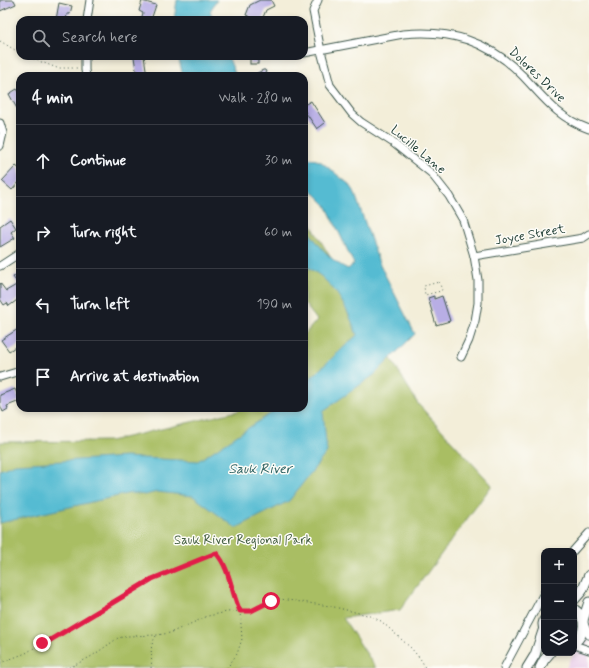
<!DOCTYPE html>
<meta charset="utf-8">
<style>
body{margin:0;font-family:Mynerve,sans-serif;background:#20242c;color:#f1f3f6}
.controls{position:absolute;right:12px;bottom:12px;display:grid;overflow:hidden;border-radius:8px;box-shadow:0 2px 6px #0003}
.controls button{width:36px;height:36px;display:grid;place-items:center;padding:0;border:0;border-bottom:1px solid #363941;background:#171b24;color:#f1f3f6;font:20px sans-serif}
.stop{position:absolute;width:12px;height:12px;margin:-9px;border:3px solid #e11d48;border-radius:50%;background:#fff}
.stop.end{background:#e11d48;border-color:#fff;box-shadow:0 1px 4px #0008}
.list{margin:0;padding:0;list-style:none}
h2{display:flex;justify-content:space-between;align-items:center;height:52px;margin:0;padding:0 16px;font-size:17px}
h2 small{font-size:13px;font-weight:400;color:#9ea1a6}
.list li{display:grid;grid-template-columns:26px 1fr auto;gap:12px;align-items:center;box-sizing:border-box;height:72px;padding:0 16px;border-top:1px solid #363941}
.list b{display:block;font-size:15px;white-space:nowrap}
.list em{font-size:13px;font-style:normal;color:#9ea1a6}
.icon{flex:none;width:22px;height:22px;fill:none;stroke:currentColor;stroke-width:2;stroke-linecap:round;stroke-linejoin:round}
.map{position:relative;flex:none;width:589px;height:668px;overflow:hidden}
.search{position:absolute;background:#171b24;box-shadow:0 2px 6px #0003;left:16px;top:16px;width:292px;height:44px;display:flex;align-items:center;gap:10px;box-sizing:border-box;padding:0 14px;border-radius:12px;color:#9ea1a6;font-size:15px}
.panel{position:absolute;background:#171b24;box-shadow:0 2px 6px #0003;left:16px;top:72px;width:292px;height:340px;border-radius:12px}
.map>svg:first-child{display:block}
.built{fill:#ebd1eb}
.green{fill:#a9be63;stroke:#647e4c}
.water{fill:#54bbd2;stroke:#3a7c83}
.building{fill:#b8aee5}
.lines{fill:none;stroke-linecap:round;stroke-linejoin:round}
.minor-casing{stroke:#3f584d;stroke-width:9}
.tertiary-casing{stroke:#3f584d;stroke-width:11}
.path{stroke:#3f584d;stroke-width:1;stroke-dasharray:1 3;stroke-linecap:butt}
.minor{stroke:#fff;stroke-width:7}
.tertiary{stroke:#fff;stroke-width:9}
.route{stroke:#e11d48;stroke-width:5}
.labels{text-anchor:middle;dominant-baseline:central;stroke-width:3;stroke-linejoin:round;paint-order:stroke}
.street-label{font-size:13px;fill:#1f3d34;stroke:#fdfcf7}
.park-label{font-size:13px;fill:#425d40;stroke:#fdfcf7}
.water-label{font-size:14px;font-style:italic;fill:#2f6363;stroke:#fdfcf7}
</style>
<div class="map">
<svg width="589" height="668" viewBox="0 0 589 668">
<rect width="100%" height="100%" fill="#fdfcf7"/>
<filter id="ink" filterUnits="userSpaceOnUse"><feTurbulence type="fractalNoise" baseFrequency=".025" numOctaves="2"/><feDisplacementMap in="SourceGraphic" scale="8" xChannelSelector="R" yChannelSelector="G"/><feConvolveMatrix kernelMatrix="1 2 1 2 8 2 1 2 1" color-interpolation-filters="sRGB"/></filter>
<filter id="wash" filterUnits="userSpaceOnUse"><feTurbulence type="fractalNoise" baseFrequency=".012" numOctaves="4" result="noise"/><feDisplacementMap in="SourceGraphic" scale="16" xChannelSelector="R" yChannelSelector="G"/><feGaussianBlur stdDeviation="0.9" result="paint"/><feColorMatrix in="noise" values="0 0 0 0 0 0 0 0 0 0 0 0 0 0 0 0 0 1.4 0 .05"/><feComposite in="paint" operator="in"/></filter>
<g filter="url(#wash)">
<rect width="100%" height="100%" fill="#f3eed9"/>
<!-- built -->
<polygon class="built" points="589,620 589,668 566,668 574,653"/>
<!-- green -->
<polygon class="green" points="304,213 418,404 492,485 400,610 343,618 376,668 0,668 0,442 110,441 238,411 241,408 304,408 304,335 317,320 304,303"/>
<!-- water -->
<g class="water">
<polygon points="177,0 217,0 210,11 214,20 174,20"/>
<polygon points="178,56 228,56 236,76 183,76"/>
<path d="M304 157 320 161 350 185 354 191 379 263 415 334 374 375 323 411 327 452 289 501 236 528 193 496 157 492 145 495 131 493 0 523V470L15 464 125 457 198 461 279 408H304V384L357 335C350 316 341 295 326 281 320 274 311 270 304 264V225C316 241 329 261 348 269L354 264 326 205 304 183Z"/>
</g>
<g id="blocks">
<!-- building -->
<g class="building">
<polygon points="0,0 14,0 16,4 0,11"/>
<polygon points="260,0 271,0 274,6 266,10 262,20 248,20 250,17 246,15 250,5"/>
<polygon points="142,1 156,5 151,20 141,20 143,13 139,11"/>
<polygon points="59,3 72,6 70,14 67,14 66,20 56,20"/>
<polygon points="137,56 144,56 147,76 137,76 134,57"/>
<rect x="250" y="56" width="8" height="8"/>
<polygon points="263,70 265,70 268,76 252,76"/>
<polygon points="17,89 20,93 20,114 9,94"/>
<polygon points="311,101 325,123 317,129 304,110 304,105"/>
<polygon points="16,166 20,169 20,181 12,190 2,181"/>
<polygon points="10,219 16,228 11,232 15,238 0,247 0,226"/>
<polygon points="20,273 20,298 9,306 7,303 4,305 0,299 0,283 6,291 18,284 13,277"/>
<polygon points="434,296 434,299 442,296 450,321 436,325 428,298"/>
<polygon points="18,329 20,332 20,344 9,351 1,340"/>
<polygon points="15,389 20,401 7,406 8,409 3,412 0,405 0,395"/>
</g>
</g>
</g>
<g filter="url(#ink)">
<use href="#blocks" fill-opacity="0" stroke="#3f584d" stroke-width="1"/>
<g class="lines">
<!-- minor casing -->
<g class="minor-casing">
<g id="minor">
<polyline points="318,0 313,11 321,51 330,85 352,114 361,122 392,142 431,173 449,196 463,220 474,256 478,280 478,303 475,321 469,340 461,357"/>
<polyline points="87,20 90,0"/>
<path d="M304 53 403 34C450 29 489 41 523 76 545 99 557 117 589 129"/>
<polyline points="85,56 85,70 86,76"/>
<polyline points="0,123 3,133 0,146"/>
<polyline points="474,256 583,238 589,234"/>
<polyline points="0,266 20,253"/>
<polyline points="0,377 20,371"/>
<polyline points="573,551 589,533"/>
<polyline points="584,624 589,635"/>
<polyline points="574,645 589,650"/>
<polyline points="504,668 544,593"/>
</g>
</g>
<!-- tertiary casing -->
<g class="tertiary-casing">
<g id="tertiary">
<polyline points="574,600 582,591 589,575"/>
<path d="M574 609C587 617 586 634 574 643"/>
<polyline points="544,620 543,624 544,632"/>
<polyline points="583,620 589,602"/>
<polyline points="527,668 535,655 543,631"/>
<polyline points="540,668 544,660 550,653"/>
</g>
</g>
<!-- path -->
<g class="path">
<polyline points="0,41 20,53"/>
<polyline points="26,56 57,68 77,68"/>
<polygon points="439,282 442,290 441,291 425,295 424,286"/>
<path d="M0 663 26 653 42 643 47 642 152 579 216 553C230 568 231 592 240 611H251L271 601 280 599 330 606 367 615 381 621 411 648 422 661 425 668"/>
<polyline points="65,668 71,667 92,656 118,638 128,636 157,635 170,633 208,616 227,612 240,611 242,639 237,654 227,668"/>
<path d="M151 668C153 655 148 648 156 636"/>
</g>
<!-- minor -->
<use href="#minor" class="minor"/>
<!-- tertiary -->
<use href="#tertiary" class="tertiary"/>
</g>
</g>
<g class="lines" filter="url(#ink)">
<!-- route -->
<path class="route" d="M42 643 47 642 152 579 216 553C230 568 231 592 240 611H251L271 601"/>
</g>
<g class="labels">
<!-- street labels -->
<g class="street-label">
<text transform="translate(537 75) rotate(44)">Dolores Drive</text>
<text transform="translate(418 150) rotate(40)">Lucille Lane</text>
<text transform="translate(530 235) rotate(-10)">Joyce Street</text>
</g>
<!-- park labels -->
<g class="park-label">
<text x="243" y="540">Sauk River Regional Park</text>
</g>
<!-- water labels -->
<g class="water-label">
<text x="260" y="469">Sauk River</text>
</g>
</g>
</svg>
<div class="controls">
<button>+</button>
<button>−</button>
<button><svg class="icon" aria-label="layers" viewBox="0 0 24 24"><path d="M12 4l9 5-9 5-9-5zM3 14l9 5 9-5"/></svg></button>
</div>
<div class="stop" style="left:271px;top:601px"></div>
<div class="stop end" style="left:42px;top:643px"></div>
<div class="search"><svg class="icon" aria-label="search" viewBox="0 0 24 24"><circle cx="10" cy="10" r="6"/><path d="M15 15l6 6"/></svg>Search here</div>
<section class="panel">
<h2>4 min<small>Walk · 280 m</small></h2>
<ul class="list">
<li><svg class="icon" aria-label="ahead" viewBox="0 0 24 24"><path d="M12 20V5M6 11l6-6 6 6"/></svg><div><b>Continue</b></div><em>30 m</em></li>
<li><svg class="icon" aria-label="right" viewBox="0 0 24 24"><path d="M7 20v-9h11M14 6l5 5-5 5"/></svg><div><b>Turn right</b></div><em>60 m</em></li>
<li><svg class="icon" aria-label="left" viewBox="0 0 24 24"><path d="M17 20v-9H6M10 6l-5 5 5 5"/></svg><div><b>Turn left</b></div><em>190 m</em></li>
<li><svg class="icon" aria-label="arrive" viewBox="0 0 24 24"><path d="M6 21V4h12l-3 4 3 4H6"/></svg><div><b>Arrive at destination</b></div></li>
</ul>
</section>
</div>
